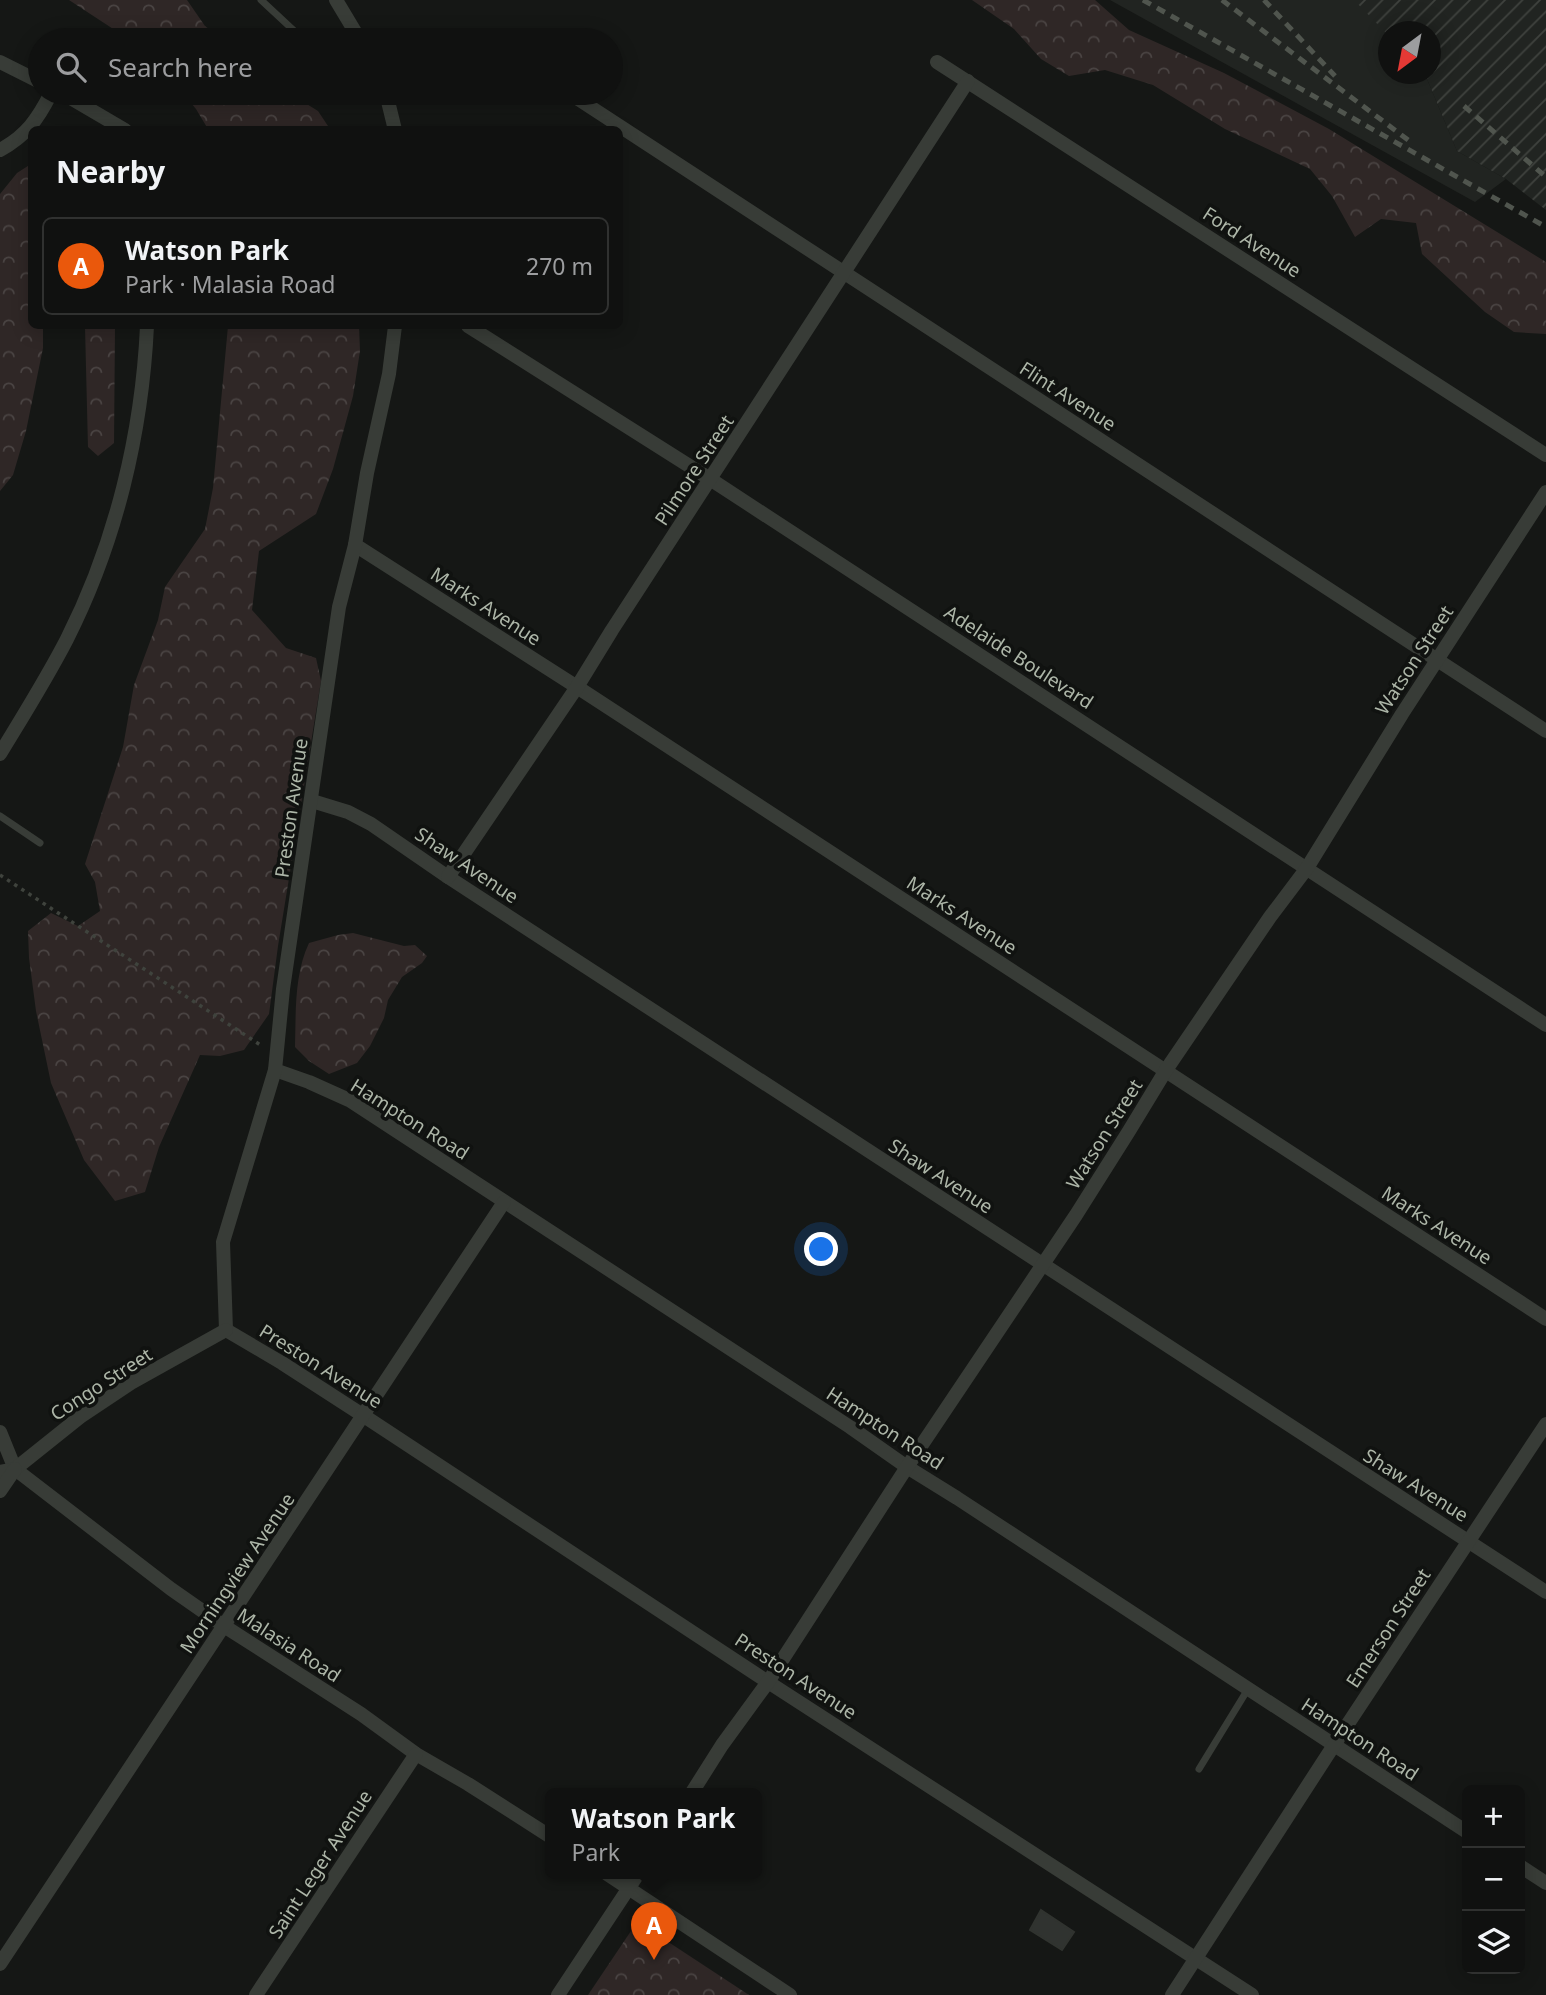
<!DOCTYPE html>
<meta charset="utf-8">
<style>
body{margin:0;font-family:"Noto Sans",sans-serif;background:#1e1f1e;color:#f1f3f6}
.controls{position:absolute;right:21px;bottom:21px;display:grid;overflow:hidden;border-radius:10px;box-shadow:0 4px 18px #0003}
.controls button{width:63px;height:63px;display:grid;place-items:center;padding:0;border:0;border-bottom:2px solid #303130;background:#101110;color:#f1f3f6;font:35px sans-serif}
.compass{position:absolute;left:1378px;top:21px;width:63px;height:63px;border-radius:50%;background:#101110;box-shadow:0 4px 18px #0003;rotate:212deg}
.you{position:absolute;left:822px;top:1250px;width:24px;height:24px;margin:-18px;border:5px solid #fff;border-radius:50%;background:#1a73e8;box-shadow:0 0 0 10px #1a73e833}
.badge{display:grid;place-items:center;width:46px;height:46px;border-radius:50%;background:#ea580c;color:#fff;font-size:23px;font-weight:700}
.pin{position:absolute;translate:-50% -58px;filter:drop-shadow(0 2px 4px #0008)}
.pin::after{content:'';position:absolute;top:37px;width:24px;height:21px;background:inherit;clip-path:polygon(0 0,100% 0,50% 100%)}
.popup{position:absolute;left:545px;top:1788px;width:217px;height:91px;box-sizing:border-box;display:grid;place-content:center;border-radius:10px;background:#101110;filter:drop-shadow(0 2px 5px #0005);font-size:23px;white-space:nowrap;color:#9c9d9f}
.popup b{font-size:26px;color:#f1f3f6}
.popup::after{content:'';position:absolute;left:50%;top:100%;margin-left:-14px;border:14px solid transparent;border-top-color:#101110}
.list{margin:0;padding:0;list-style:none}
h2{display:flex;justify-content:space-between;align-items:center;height:91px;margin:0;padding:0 28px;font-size:30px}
h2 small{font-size:23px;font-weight:400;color:#9c9d9f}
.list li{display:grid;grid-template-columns:46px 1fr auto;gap:21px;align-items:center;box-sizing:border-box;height:98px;margin:0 14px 14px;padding:0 14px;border:2px solid #303130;border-radius:10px}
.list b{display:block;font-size:26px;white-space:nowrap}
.list p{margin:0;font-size:23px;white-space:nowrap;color:#9c9d9f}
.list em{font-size:23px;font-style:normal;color:#9c9d9f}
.icon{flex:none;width:38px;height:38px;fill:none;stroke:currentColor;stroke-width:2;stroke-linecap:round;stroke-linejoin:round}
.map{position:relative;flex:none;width:1546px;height:1995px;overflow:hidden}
.search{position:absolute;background:#101110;box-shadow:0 4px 18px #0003;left:28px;top:28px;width:595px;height:77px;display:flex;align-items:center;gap:18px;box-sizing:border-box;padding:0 24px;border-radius:38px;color:#9c9d9f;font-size:26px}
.panel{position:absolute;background:#101110;box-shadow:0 4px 18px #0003;left:28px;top:126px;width:595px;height:203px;border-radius:10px}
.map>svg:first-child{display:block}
.built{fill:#212421}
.industrial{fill:url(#industrial-furrows)}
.forest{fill:url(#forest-crowns)}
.building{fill:#303330;stroke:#30332f;stroke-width:2}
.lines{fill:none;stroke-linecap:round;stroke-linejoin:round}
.path{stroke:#3f433d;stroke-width:3.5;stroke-dasharray:3.5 5;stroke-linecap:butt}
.service{stroke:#383c37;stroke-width:7}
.minor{stroke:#383c37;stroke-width:14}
.rail{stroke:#50554e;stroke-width:5;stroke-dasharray:9 7;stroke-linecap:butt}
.labels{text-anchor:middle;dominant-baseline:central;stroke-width:7;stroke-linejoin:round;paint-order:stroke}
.street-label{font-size:19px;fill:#adb6a8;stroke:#101210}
</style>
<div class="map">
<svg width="1546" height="1995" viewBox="0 0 1546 1995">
<defs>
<pattern id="industrial-furrows" width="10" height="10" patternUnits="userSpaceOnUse" patternTransform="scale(1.75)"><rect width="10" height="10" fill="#212421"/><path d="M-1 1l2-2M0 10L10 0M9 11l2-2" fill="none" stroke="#3f423e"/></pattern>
<pattern id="forest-crowns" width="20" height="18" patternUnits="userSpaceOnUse" patternTransform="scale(1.75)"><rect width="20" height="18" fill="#2f2726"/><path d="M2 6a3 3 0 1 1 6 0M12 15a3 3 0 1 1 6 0" fill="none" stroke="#4a4443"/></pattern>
</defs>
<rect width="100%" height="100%" fill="#151715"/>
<!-- built -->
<polygon class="built" points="1110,0 1357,0 1388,33 1388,74 1425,74 1457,151 1506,179 1475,202"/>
<!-- industrial -->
<polygon class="industrial" points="1354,0 1546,0 1546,210 1506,179 1457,151 1425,74 1430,74 1430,32 1388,32 1388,35"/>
<!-- forest -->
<g class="forest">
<polygon points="69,0 187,0 205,26 223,40 130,40"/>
<polygon points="972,0 1095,0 1129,30 1224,73 1329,129 1546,262 1546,334 1514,332 1485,312 1422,254 1416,223 1381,219 1355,237 1332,196 1310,169 1225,129 1153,85 1105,70 1069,76 1041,59 1014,29"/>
<polygon points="183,93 289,93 318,111 330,129 208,129 196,109"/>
<polygon points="31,164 32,326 43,326 43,348 26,431 13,475 0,491 0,194 17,173"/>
<polygon points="85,326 115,326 114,443 98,456 88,447"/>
<polygon points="228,326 359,326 360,351 353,396 333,469 316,514 259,551 252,610 286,648 316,658 321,681 278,946 269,1014 244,1050 220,1056 200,1055 159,1147 145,1192 115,1201 84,1160 51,1083 36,1011 29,958 28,931 51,913 78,926 100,911 95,882 85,864 123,747 134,685 158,620 165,587 205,529 213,488"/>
<path d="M353 933 404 946 415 945 427 956 422 963 402 977 388 1000 384 1018 370 1046 357 1063 329 1074 309 1061 295 1047C296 1013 294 975 309 943L338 935Z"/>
<polygon points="638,1923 641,1924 749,1995 588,1995 635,1925"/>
</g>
<!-- building -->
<polygon class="building" points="1041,1910 1074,1932 1062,1950 1030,1930"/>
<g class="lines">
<!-- path -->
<polyline class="path" points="0,875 262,1046"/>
<!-- service -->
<g class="service">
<polyline points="261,0 304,40"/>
<polyline points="0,816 40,843"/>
<polyline points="1199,1769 1248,1689"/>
</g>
<!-- minor -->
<g class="minor">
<polyline points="336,0 360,40"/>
<polyline points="0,62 40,82"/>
<polyline points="937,62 1546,455"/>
<polyline points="62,93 125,130"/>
<polyline points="386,93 395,130"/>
<polyline points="569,93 1546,731"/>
<path d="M0 150C26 136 38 119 51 93"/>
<polyline points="468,326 710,479 1546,1025"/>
<polyline points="355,545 577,687 1546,1319"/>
<path d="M0 754C23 716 47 678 67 639 116 542 142 433 147 326"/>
<polyline points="312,801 348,812 371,824 448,877 1546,1592"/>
<polyline points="448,877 577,687 612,630 968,81"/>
<polyline points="275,1070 309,1082 349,1100 850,1427 907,1467 957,1498 1467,1832"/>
<polyline points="226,1330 282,1363 364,1416 768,1682 1252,1995"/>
<polyline points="226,1330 223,1242 275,1070 283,989 339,607 355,545 367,473 389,374 395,326"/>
<polyline points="0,1432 15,1469 171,1589 224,1626 361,1714 416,1754 468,1784 551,1837"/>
<polyline points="0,1472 15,1469 80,1417 131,1383 226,1330"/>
<polyline points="0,1491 15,1469"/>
<polyline points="691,1794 722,1745 768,1682 907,1467 1076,1215 1129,1131 1166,1070 1270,917 1307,868 1402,714 1546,492"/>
<polyline points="1520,1866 1546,1883"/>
<polyline points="607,1874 790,1995"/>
<polyline points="0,1964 504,1202"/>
<polyline points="256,1995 416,1754"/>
<polyline points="558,1995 638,1874"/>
<polyline points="1172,1995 1334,1745 1546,1424"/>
</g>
<!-- rail -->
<g class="rail">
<polyline points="1143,0 1546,227"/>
<polyline points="1222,0 1412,143"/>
<polyline points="1264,0 1335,76"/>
<polyline points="1464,106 1546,177"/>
</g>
</g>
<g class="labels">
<!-- street labels -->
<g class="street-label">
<text transform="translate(1252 242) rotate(33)">Ford Avenue</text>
<text transform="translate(1068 396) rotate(33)">Flint Avenue</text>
<text transform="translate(694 470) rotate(-57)">Pilmore Street</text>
<text transform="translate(486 606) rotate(33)">Marks Avenue</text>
<text transform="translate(1019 657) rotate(33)">Adelaide Boulevard</text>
<text transform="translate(1414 660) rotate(-57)">Watson Street</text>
<text transform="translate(291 808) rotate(-82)">Preston Avenue</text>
<text transform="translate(467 865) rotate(34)">Shaw Avenue</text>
<text transform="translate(962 915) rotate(33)">Marks Avenue</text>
<text transform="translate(410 1119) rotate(32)">Hampton Road</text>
<text transform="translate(1104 1134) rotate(-58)">Watson Street</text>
<text transform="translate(941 1176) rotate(33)">Shaw Avenue</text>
<text transform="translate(1437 1225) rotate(33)">Marks Avenue</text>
<text transform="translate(321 1366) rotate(32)">Preston Avenue</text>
<text transform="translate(101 1384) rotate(-33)">Congo Street</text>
<text transform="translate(885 1428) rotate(33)">Hampton Road</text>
<text transform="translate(1416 1485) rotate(32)">Shaw Avenue</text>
<text transform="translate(237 1573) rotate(-56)">Morningview Avenue</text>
<text transform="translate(1388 1628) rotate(-57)">Emerson Street</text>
<text transform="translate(289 1645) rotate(33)">Malasia Road</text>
<text transform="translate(796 1676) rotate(33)">Preston Avenue</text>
<text transform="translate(1360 1739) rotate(33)">Hampton Road</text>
<text transform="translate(320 1864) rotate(-57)">Saint Leger Avenue</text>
</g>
</g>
</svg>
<div class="controls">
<button>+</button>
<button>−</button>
<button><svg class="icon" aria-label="layers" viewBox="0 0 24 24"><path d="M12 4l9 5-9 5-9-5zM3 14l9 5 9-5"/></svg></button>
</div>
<svg class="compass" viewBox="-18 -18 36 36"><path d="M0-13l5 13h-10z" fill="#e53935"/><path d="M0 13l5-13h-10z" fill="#9c9d9f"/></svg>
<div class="you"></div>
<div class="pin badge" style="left:654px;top:1960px">A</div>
<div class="popup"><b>Watson Park</b>Park</div>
<div class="search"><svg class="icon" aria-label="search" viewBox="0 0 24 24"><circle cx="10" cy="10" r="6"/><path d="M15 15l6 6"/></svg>Search here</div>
<section class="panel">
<h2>Nearby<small></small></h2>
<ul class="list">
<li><span class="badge">A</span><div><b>Watson Park</b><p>Park · Malasia Road</p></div><em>270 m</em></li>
</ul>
</section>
</div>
